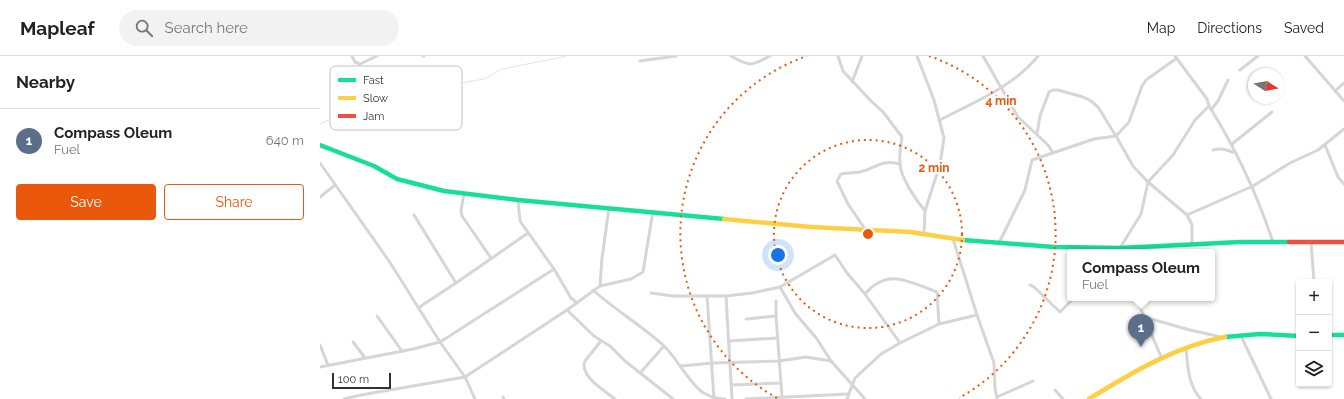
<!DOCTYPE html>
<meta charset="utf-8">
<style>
body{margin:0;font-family:Raleway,sans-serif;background:#f2f2f2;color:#222}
.controls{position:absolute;right:12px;bottom:12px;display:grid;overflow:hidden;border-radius:4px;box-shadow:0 1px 3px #0004}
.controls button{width:36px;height:36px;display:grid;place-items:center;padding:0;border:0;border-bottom:1px solid #e0e0e0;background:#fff;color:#222;font:20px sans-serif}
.compass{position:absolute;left:928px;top:12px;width:36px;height:36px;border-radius:50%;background:#fff;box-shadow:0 1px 3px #0004;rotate:101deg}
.scale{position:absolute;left:12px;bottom:10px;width:59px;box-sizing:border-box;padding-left:4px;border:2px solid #323232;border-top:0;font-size:11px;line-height:14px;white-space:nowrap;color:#323232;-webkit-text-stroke:3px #fff;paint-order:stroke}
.you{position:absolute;left:458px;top:199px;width:14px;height:14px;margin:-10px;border:3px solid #fff;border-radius:50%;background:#1a73e8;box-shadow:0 0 0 6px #1a73e833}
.badge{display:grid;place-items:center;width:26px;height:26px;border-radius:50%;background:#ea580c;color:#fff;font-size:13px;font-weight:700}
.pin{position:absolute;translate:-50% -33px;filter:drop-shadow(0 1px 2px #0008)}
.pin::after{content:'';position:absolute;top:21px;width:14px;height:12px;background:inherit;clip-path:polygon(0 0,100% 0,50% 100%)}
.popup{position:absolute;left:747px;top:193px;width:148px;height:52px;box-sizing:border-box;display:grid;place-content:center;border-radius:4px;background:#fff;filter:drop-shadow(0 1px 3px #0005);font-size:13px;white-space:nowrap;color:#767676}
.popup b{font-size:15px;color:#222}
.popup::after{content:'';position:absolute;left:50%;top:100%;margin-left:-8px;border:8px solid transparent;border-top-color:#fff}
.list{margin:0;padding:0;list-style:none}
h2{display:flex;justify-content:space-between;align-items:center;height:52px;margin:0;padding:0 16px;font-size:17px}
h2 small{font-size:13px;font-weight:400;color:#767676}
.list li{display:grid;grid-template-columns:26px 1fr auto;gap:12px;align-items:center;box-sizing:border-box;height:64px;padding:0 16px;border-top:1px solid #e0e0e0}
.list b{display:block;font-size:15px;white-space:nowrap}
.list p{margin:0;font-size:13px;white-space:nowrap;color:#767676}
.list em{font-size:13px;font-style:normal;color:#767676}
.actions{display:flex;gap:8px;padding:12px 16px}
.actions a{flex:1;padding:9px 0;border:1px solid #ea580c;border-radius:4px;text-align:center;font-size:14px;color:#ea580c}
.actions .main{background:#ea580c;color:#fff}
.icon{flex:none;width:22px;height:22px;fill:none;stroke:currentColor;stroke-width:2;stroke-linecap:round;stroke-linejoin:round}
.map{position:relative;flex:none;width:1024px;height:343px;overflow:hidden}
header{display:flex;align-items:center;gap:24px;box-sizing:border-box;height:56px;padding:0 20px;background:#fff;border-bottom:1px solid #e0e0e0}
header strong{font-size:19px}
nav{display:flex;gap:22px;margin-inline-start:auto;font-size:14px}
.search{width:280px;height:36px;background:#f2f2f2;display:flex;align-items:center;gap:10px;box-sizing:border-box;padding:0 14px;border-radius:22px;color:#767676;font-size:15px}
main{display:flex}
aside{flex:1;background:#fff}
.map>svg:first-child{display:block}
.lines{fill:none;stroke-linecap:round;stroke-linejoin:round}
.stream{stroke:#dde4f1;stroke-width:1}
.street{stroke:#d6d6d6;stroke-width:3}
.fast{stroke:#16e098;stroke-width:4.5}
.slow{stroke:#ffcf43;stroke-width:4.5}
.jam{stroke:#f24e42;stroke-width:4.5}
.ring{fill:none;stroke:#e8590c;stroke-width:2;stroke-dasharray:2 4}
.key{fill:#fff;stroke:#c2c2c2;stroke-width:1}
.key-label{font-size:11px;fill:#323232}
.centre{fill:#e8590c;stroke:#fff;stroke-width:2}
.ring-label{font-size:12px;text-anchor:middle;font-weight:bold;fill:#e8590c;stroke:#fff;stroke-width:4;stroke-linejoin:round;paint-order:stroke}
</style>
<header>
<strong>Mapleaf</strong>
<div class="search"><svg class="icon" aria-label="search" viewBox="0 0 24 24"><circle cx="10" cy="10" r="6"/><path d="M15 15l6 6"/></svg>Search here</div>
<nav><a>Map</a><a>Directions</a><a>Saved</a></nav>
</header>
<main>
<aside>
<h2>Nearby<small></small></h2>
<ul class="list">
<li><span class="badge" style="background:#5c6f8a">1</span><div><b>Compass Oleum</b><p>Fuel</p></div><em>640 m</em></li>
</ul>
<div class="actions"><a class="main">Save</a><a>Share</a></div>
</aside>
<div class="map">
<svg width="1024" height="343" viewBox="0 0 1024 343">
<rect width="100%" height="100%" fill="#fff"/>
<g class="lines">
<!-- stream -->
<polyline class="stream" points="0,68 9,64 22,49 41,40 64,40 86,31 118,31 164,23 182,13 247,0"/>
<!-- street -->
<g class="street">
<polyline points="32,0 35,6 40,8 57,0"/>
<polyline points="103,0 104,0"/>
<path d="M411 0C430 11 431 10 450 0"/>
<path d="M518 0 523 15 551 45 563 56 582 81C581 89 579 98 580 107 580 121 596 144 605 155"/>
<polyline points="597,0 614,44 624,82 620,108 605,155 604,177"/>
<polyline points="663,0 698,61 728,89 733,97"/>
<path d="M855 0 887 43 889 50C916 93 937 138 953 186"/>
<polyline points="985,0 1024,45"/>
<polyline points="320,5 356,0"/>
<polyline points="920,14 938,0"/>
<polyline points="532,26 542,0"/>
<polyline points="1015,35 1024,27"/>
<polyline points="891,54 898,45 908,24"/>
<path d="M620 64C654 46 693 31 718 0"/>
<polyline points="717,78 720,60 729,36 733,34 738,34 763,41 771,45 778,51 796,80 813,110 828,126 867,159 872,169 872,188"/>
<polyline points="912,88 952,56"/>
<polyline points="1005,89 1018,121 1024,128"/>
<path d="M893 94C902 91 908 95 916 97"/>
<polyline points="0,107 69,205 120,286 145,321 155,343"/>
<polyline points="144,137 141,155 142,160 171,202"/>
<polyline points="0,141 15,129"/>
<polyline points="198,144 200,165 234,213 251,242 257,247"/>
<polyline points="94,159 136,227"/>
<polyline points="867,159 933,130 970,107 998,94 1024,73"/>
<path d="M545 173 528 148 517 125 521 118C527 117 534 117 540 116 557 112 560 103 580 108"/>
<polyline points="633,183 657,259 674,307 675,332 677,343"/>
<polyline points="991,186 994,226"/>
<polyline points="679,187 705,134 712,104 774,83 796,80 809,66 822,30 826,24 857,2"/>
<polyline points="800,192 821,158 828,126 853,99 875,64 889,50"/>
<polyline points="710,229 714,231 740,256 754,242"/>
<polyline points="280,230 282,202 289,152"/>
<polyline points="460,231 475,257 497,283 511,305 545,343"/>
<path d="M273 234C295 254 321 269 343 289 358 303 366 323 382 336 390 341 396 343 405 343"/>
<polyline points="331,237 353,240 406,240 432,237 460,231 515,199 527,217 545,238 580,287"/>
<path d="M545 238C568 211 589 226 617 236L619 268"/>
<polyline points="387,240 394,343"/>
<polyline points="406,240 412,343"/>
<polyline points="816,242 842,303"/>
<polyline points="456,245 456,260 462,341"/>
<polyline points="98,252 136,227 208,177"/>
<polyline points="247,254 274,280 290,290 305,305 353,343"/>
<polyline points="57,260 82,295"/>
<polyline points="824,261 870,274 901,281"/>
<polyline points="426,263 456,260"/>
<polyline points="921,280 951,343"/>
<path d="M281 285 265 305C259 320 285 335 295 343"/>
<polyline points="409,285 458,282"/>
<polyline points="33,286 45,302"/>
<polyline points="0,289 8,309"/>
<path d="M866 293C868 310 868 330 881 343"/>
<polyline points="361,310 393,307 459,305 486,301 511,305"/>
<polyline points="0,311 93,293 120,286 234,213"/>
<polyline points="321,316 344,290"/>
<polyline points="412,329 461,327"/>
<polyline points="735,334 743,343"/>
<polyline points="183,341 184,343"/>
<polyline points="677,341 713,325"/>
<polyline points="24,343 41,339 145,321 247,254 280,230 311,223 323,216 333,155"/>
<polyline points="426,343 528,338"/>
<polyline points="527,343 535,322 561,298 580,287 619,268 657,259"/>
</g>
<!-- fast -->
<g class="fast">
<polyline points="0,89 54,110 77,123 124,135 198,144 404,163"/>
<polyline points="643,184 734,191 800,192 920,186 969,186"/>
<polyline points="1009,279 1024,279"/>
<polyline points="905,281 940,278 979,280"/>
</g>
<!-- slow -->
<g class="slow">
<polyline points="404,163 491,171 590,176 643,184"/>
<path d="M769 343C811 317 856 290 905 281"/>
</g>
<!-- jam -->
<polyline class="jam" points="969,186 1024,186"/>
</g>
<!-- distance rings -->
<g class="ring">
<circle cx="548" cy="178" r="94"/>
<path d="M457 342A188 188 0 0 1 487 0M609 0A188 188 0 0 1 639 342"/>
</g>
<!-- legend -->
<rect x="10" y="10" width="132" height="64" rx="6" class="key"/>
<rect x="18" y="22" width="18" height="4" fill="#16e098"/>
<rect x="18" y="40" width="18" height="4" fill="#ffcf43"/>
<rect x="18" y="58" width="18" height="4" fill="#f24e42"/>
<g class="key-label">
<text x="43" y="28">Fast</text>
<text x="43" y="46">Slow</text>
<text x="43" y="64">Jam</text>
</g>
<circle cx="548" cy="178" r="6" class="centre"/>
<g class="ring-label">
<text x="681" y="49">4 min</text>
<text x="614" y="116">2 min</text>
</g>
</svg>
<div class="controls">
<button>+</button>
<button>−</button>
<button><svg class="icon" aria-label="layers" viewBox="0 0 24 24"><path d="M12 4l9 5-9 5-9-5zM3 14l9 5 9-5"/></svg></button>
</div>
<svg class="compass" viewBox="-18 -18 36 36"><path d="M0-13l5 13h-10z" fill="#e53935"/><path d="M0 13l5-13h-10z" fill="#767676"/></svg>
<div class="scale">100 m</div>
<div class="you"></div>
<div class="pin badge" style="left:821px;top:291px;background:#5c6f8a">1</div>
<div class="popup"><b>Compass Oleum</b>Fuel</div>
</div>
</main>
